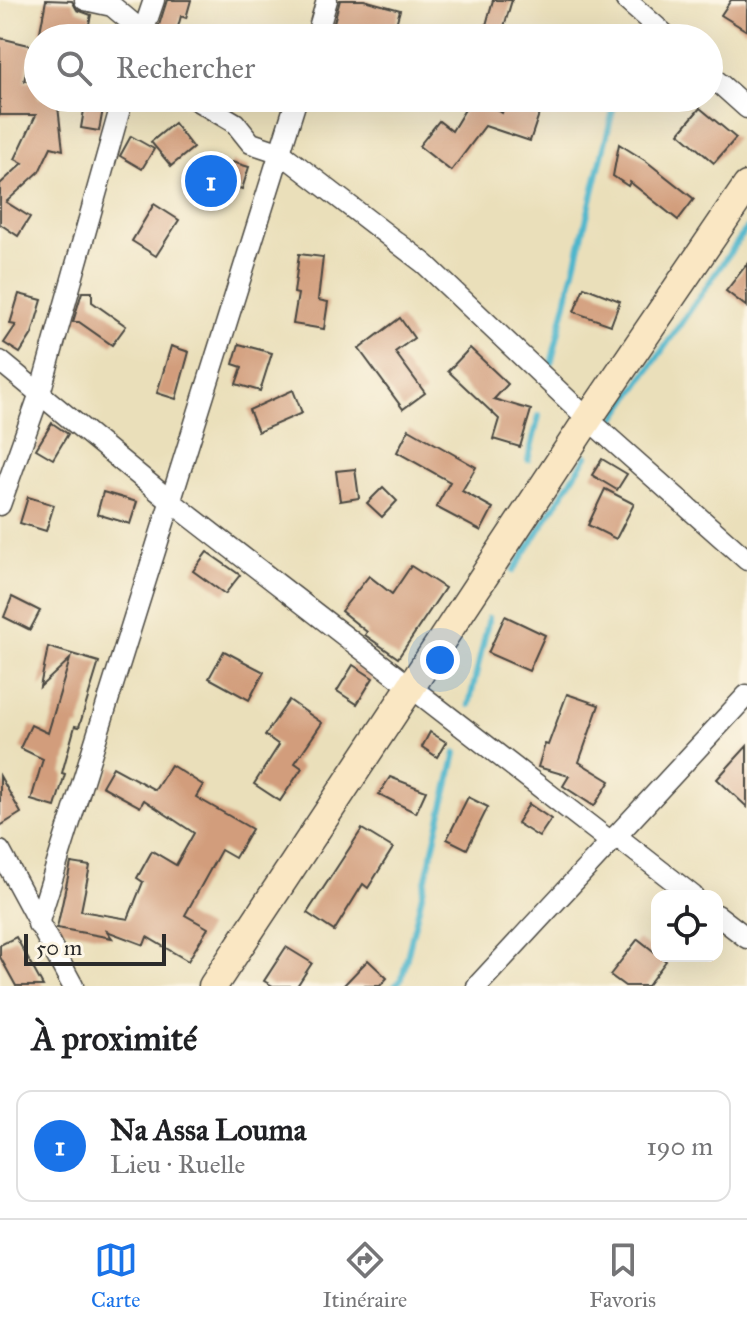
<!DOCTYPE html>
<html lang="fr">
<meta charset="utf-8">
<style>
body{margin:0;font-family:"IM FELL Great Primer",serif;background:#f6f6f6;color:#202124}
.controls{position:absolute;right:24px;bottom:24px;display:grid;overflow:hidden;border-radius:16px;box-shadow:0 8px 32px #0002}
.controls button{width:72px;height:72px;display:grid;place-items:center;padding:0;border:0;border-bottom:2px solid #e0e0e0;background:#fff;color:#202124;font:40px sans-serif}
.scale{position:absolute;left:24px;bottom:20px;width:142px;box-sizing:border-box;padding-left:8px;border:4px solid #2b2b2b;border-top:0;font-size:22px;line-height:28px;white-space:nowrap;color:#2b2b2b;-webkit-text-stroke:6px #fcf5e5;paint-order:stroke}
.you{position:absolute;left:440px;top:660px;width:28px;height:28px;margin:-20px;border:6px solid #fff;border-radius:50%;background:#1a73e8;box-shadow:0 0 0 12px #1a73e833}
.badge{display:grid;place-items:center;width:52px;height:52px;border-radius:50%;background:#1a73e8;color:#fff;font-size:26px;font-weight:700}
.pin{position:absolute;translate:-50% -50%;border:4px solid #fff;box-shadow:0 2px 8px #0006}
.list{margin:0;padding:0;list-style:none}
h2{display:flex;justify-content:space-between;align-items:center;height:104px;margin:0;padding:0 32px;font-size:34px}
h2 small{font-size:26px;font-weight:400;color:#757577}
.list li{display:grid;grid-template-columns:52px 1fr auto;gap:24px;align-items:center;box-sizing:border-box;height:112px;margin:0 16px 16px;padding:0 16px;border:2px solid #e0e0e0;border-radius:16px}
.list b{display:block;font-size:30px;white-space:nowrap}
.list p{margin:0;font-size:26px;white-space:nowrap;color:#757577}
.list em{font-size:26px;font-style:normal;color:#757577}
.icon{flex:none;width:44px;height:44px;fill:none;stroke:currentColor;stroke-width:2;stroke-linecap:round;stroke-linejoin:round}
.map{position:relative;flex:none;width:747px;height:986px;overflow:hidden}
.search{position:absolute;background:#fff;box-shadow:0 8px 32px #0002;left:24px;right:24px;top:24px;height:88px;display:flex;align-items:center;gap:20px;box-sizing:border-box;padding:0 28px;border-radius:44px;color:#757577;font-size:30px}
.sheet{height:232px;background:#fff}
nav{display:flex;justify-content:space-around;align-items:center;box-sizing:border-box;height:112px;border-top:2px solid #e0e0e0;background:#fff;font-size:22px;color:#757577}
nav a{display:grid;justify-items:center;gap:4px}
nav .on{color:#1a73e8}
.map>svg:first-child{display:block}
.lines{fill:none;stroke-linecap:round;stroke-linejoin:round}
.stream{stroke:#4eb6cc;stroke-width:6}
.building{fill:#d29d7c}
.street-casing{stroke:#484640;stroke-width:23}
.secondary-casing{stroke:#484640;stroke-width:31}
.street{stroke:#fff;stroke-width:20}
.secondary{stroke:#fae7c3;stroke-width:28}
</style>
<div class="map">
<svg width="747" height="986" viewBox="0 0 747 986">
<rect width="100%" height="100%" fill="#fcf5e5"/>
<filter id="ink" filterUnits="userSpaceOnUse"><feTurbulence type="fractalNoise" baseFrequency=".0125" numOctaves="2"/><feDisplacementMap in="SourceGraphic" scale="16" xChannelSelector="R" yChannelSelector="G"/><feConvolveMatrix kernelMatrix="1 2 1 2 8 2 1 2 1" color-interpolation-filters="sRGB"/></filter>
<filter id="wash" filterUnits="userSpaceOnUse"><feTurbulence type="fractalNoise" baseFrequency=".006" numOctaves="4" result="noise"/><feDisplacementMap in="SourceGraphic" scale="32" xChannelSelector="R" yChannelSelector="G"/><feGaussianBlur stdDeviation="1.8" result="paint"/><feColorMatrix in="noise" values="0 0 0 0 0 0 0 0 0 0 0 0 0 0 0 0 0 1.4 0 .05"/><feComposite in="paint" operator="in"/></filter>
<g filter="url(#wash)">
<rect width="100%" height="100%" fill="#eadfba"/>
<g class="lines">
<!-- stream -->
<g class="stream">
<polyline points="551,364 616,98"/>
<polyline points="614,420 747,228"/>
<polyline points="528,460 539,416"/>
<polyline points="513,571 587,456"/>
<polyline points="469,705 489,618"/>
<polyline points="395,986 402,978 456,753"/>
</g>
</g>
<g id="blocks">
<!-- building -->
<g class="building">
<polygon points="46,0 72,1 77,10 91,15 86,38 40,32"/>
<polygon points="167,0 191,0 186,18 181,16 175,38 155,38"/>
<polygon points="340,0 364,0 400,10 392,38 358,38 332,30"/>
<polygon points="493,0 512,0 503,30 486,25"/>
<polygon points="731,0 747,0 747,31 721,15"/>
<polygon points="0,38 33,46 24,81 38,80 38,98 57,98 63,150 51,147 39,172 6,202 30,217 18,236 0,224 0,184 23,163 15,159 36,115 0,115"/>
<polygon points="86,98 105,98 99,131 81,128"/>
<polygon points="472,98 480,98 502,113 507,98 541,108 530,141 485,126 451,171 419,146 439,121 452,131"/>
<polygon points="700,108 736,138 714,163 679,133"/>
<polygon points="174,123 193,148 171,166 151,142"/>
<polygon points="131,136 154,149 142,169 120,156"/>
<polygon points="619,144 646,161 694,199 678,220 630,182 628,186 613,176"/>
<polygon points="232,162 249,167 242,189 226,184"/>
<polygon points="204,167 222,171 218,194 200,191"/>
<polygon points="154,204 179,220 156,256 132,241"/>
<polygon points="299,254 323,257 318,300 328,302 324,329 293,324 298,294 294,293"/>
<polygon points="747,264 747,307 726,291"/>
<polygon points="584,287 620,301 611,325 574,312"/>
<polygon points="82,292 92,292 92,302 126,326 112,345 79,322 73,322"/>
<polygon points="19,294 42,300 32,334 20,353 4,343 16,325 10,324"/>
<polygon points="400,318 414,338 395,352 425,393 403,409 359,349"/>
<polygon points="239,344 272,353 260,391 236,384 242,367 233,364"/>
<polygon points="171,346 189,352 176,399 157,393"/>
<polygon points="470,348 508,384 494,399 531,410 520,447 493,439 499,419 448,371"/>
<polygon points="293,390 302,413 258,432 249,410"/>
<polygon points="52,423 68,434 53,459 36,449"/>
<polygon points="409,429 476,467 462,491 493,508 481,531 436,507 450,482 397,452"/>
<polygon points="602,459 627,474 617,490 592,475"/>
<polygon points="355,469 359,498 340,501 336,471"/>
<polygon points="383,487 397,501 382,517 367,503"/>
<polygon points="605,489 634,504 616,539 588,525"/>
<polygon points="103,492 137,502 130,524 97,514"/>
<polygon points="28,497 54,505 46,531 20,523"/>
<polygon points="207,552 240,575 225,594 193,571"/>
<polygon points="411,566 445,588 398,658 365,635 367,632 341,611 369,576 392,594"/>
<polygon points="12,597 40,611 30,630 4,617"/>
<polygon points="505,616 545,635 529,671 488,653"/>
<polygon points="48,647 99,662 79,727 75,726 62,773 65,774 55,807 31,800 43,759 20,748 31,725 48,733 70,659 40,687"/>
<polygon points="224,651 264,672 249,700 209,678"/>
<polygon points="353,665 373,678 357,704 337,691"/>
<polygon points="567,694 599,705 579,762 610,781 594,806 563,786 569,776 538,767 545,744 548,745"/>
<polygon points="289,700 322,723 295,763 302,768 280,801 254,784 279,745 265,735"/>
<polygon points="430,732 446,742 437,757 422,747"/>
<polygon points="747,746 747,807 717,779"/>
<polygon points="171,765 203,785 196,797 252,829 235,858 221,850 185,915 208,928 188,961 147,937 144,945 107,931 112,938 57,928 71,863 90,866 81,911 128,919 143,882 137,878 152,851 176,865 194,833 144,800 140,807 102,786 113,767 155,790"/>
<polygon points="0,776 21,813 0,826"/>
<polygon points="390,777 426,791 416,813 379,794"/>
<polygon points="468,797 488,807 467,849 447,839"/>
<polygon points="529,804 551,819 539,837 517,823"/>
<polygon points="362,829 393,848 368,888 363,884 334,931 307,913"/>
<polygon points="16,937 43,986 16,986 0,957 0,945"/>
<polygon points="638,939 666,961 647,986 625,986 610,975"/>
<polygon points="286,947 312,963 297,986 273,986 264,981"/>
<polygon points="368,960 387,978 380,986 343,986"/>
</g>
</g>
</g>
<g filter="url(#ink)">
<use href="#blocks" fill-opacity="0" stroke="#484640" stroke-width="2"/>
<g class="lines">
<!-- street casing -->
<g class="street-casing">
<g id="street">
<polyline points="85,0 112,6 143,32"/>
<polyline points="626,0 669,38"/>
<polyline points="141,38 154,0"/>
<polyline points="316,38 327,0"/>
<polyline points="709,74 747,108"/>
<polyline points="193,98 235,123 251,143 281,153 425,264 588,419 747,560"/>
<polyline points="0,361 169,500 611,842"/>
<polyline points="0,505 40,393 123,98"/>
<polyline points="616,836 693,896"/>
<polyline points="0,851 73,986"/>
<polyline points="717,915 747,938"/>
<polyline points="38,924 297,98"/>
<polyline points="477,986 747,695"/>
</g>
</g>
<!-- secondary casing -->
<g class="secondary-casing">
<polyline id="secondary" points="213,986 588,419 747,186"/>
</g>
<!-- street -->
<use href="#street" class="street"/>
<!-- secondary -->
<use href="#secondary" class="secondary"/>
</g>
</g>
</svg>
<div class="controls">
<button><svg class="icon" aria-label="locate" viewBox="0 0 24 24"><circle cx="12" cy="12" r="6"/><path d="M12 2v4M12 18v4M2 12h4M18 12h4"/></svg></button>
</div>
<div class="scale">50 m</div>
<div class="you"></div>
<div class="pin badge" style="left:211px;top:181px">1</div>
<div class="search"><svg class="icon" aria-label="search" viewBox="0 0 24 24"><circle cx="10" cy="10" r="6"/><path d="M15 15l6 6"/></svg>Rechercher</div>
</div>
<section class="sheet">
<h2>À proximité<small></small></h2>
<ul class="list">
<li><span class="badge">1</span><div><b>Na Assa Louma</b><p>Lieu · Ruelle</p></div><em>190 m</em></li>
</ul>
</section>
<nav>
<a class="on"><svg class="icon" aria-label="map" viewBox="0 0 24 24"><path d="M3 6l6-2 6 2 6-2v14l-6 2-6-2-6 2zM9 4v14M15 6v14"/></svg>Carte</a>
<a><svg class="icon" aria-label="directions" viewBox="0 0 24 24"><path d="M12 3l9 9-9 9-9-9zM9 14v-3h6M13 9l2 2-2 2"/></svg>Itinéraire</a>
<a><svg class="icon" aria-label="saved" viewBox="0 0 24 24"><path d="M7 4h10v16l-5-4-5 4z"/></svg>Favoris</a>
</nav>
